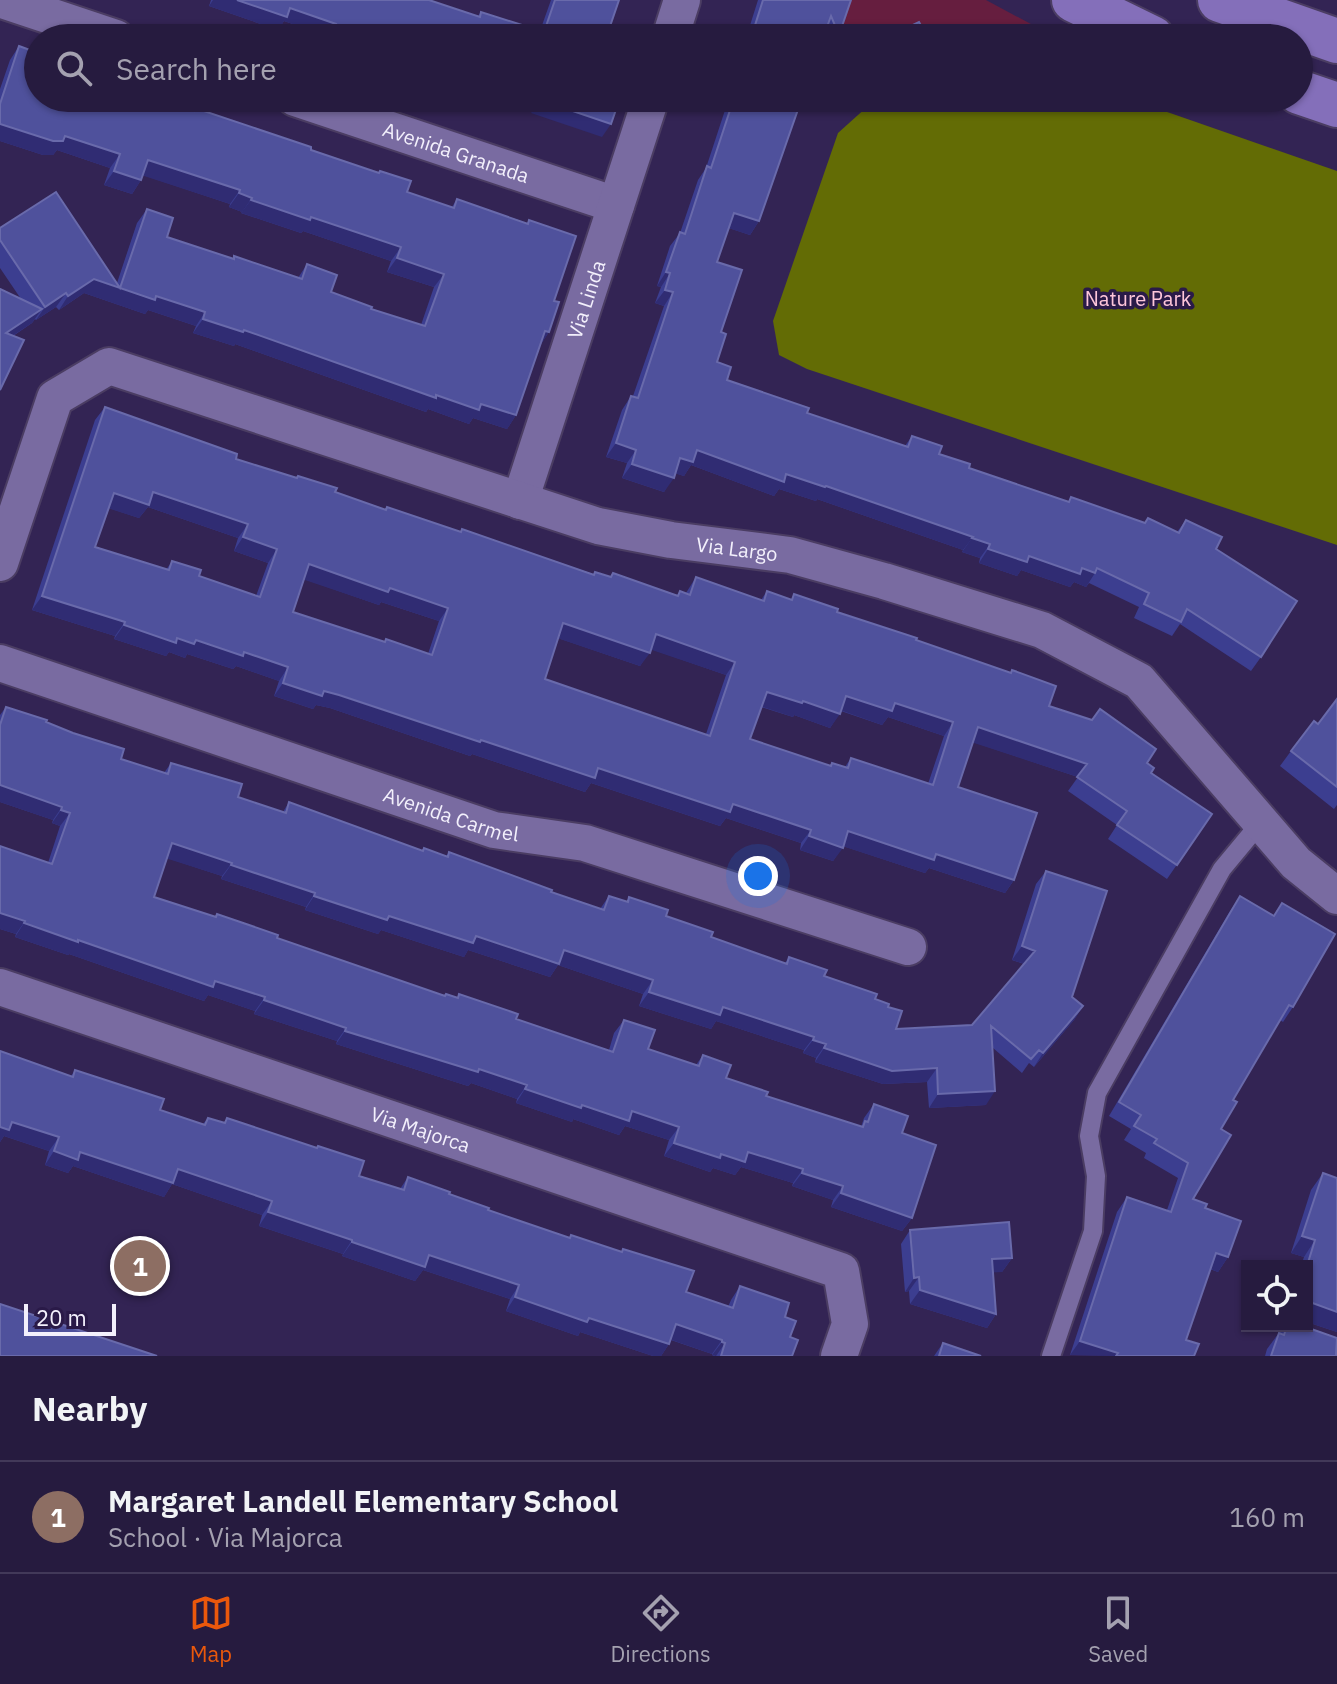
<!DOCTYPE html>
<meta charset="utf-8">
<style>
body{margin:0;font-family:"IBM Plex Sans",sans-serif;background:#2e2446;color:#f1f3f6}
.controls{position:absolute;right:24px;bottom:24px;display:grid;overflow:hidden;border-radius:0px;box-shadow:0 2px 6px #0004}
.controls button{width:72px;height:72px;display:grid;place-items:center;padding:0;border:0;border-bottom:2px solid #423959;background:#261b3f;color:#f1f3f6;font:40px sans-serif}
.scale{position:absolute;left:24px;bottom:20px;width:92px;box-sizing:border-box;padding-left:8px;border:4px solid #f3f0fc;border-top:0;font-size:22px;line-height:28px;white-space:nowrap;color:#f3f0fc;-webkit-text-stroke:6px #2a1a48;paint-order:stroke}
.you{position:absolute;left:758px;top:876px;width:28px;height:28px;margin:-20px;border:6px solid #fff;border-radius:50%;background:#1a73e8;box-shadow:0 0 0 12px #1a73e833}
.badge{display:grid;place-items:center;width:52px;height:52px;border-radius:50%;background:#ea580c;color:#fff;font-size:26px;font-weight:700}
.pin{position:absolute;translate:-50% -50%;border:4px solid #fff;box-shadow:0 2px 8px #0006}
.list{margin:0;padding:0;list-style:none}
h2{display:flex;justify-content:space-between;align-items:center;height:104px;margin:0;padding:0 32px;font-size:34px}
h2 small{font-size:26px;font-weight:400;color:#a4a1b0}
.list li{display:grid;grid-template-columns:52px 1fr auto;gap:24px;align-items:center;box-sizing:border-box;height:112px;padding:0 32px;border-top:2px solid #423959}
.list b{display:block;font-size:30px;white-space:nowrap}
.list p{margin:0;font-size:26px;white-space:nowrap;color:#a4a1b0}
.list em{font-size:26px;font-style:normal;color:#a4a1b0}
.icon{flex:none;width:44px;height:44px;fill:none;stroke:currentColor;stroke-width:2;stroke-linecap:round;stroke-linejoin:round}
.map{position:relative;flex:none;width:1337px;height:1356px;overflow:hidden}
.search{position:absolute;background:#261b3f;box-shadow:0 2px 6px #0004;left:24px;right:24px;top:24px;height:88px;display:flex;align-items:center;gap:20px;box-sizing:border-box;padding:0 28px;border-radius:44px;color:#a4a1b0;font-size:30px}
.sheet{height:216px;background:#261b3f}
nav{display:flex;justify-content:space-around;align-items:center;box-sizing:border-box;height:112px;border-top:2px solid #423959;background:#261b3f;font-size:22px;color:#a4a1b0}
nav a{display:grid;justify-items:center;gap:4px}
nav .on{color:#ea580c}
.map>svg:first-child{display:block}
.green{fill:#661e3f}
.water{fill:#636c05}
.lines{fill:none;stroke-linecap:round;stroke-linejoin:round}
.service-casing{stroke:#4b3d63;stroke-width:22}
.minor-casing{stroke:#4b3d63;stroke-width:40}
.primary-casing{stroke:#4b3d63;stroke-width:48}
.service{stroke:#796ba1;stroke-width:18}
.minor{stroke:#796ba1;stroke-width:36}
.primary{stroke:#846fba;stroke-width:44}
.wall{fill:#3c3e90;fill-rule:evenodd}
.shaded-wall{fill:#302c73}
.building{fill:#4f519c;stroke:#696aab;stroke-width:2;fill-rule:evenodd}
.labels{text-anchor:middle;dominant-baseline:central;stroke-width:7;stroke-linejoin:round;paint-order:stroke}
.street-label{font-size:20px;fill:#f3f0fc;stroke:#2a1a48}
.park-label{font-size:20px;fill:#fec6da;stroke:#2a1a48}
</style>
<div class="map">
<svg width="1337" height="1356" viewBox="0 0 1337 1356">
<rect width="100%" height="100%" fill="#332454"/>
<!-- green -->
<polygon class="green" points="851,0 986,0 1057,38 838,38"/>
<!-- water -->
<polygon class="water" points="886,98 1127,98 1337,171 1337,545 807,369 779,355 773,321 838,133 868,106"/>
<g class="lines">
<!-- service casing -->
<g class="service-casing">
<polyline id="service" points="1051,1356 1093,1231 1096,1176 1089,1136 1097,1093 1222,869 1261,822"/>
</g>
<!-- minor casing -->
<g class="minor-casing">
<g id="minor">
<polyline points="2,0 116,38"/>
<polyline points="670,38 682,0"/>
<path id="s1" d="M295 98 616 205"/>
<path id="s2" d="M520 501 651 98"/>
<path id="s3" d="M0 563 55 398 109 366 598 526 671 540 790 555 884 581 1042 630 1139 681 1296 863 1337 896"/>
<path id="s4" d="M0 663 494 830 585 843 908 947"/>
<path id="s5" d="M0 987 841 1271 850 1324 839 1356"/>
</g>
</g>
<!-- primary casing -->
<g class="primary-casing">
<g id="primary">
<polyline points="1074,0 1152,38"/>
<polyline points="1220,0 1337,41"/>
<polyline points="1299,92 1337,105"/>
</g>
</g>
<!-- service -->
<use href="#service" class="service"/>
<!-- minor -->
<use href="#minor" class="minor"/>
<!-- primary -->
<use href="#primary" class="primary"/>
</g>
<!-- wall -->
<g class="wall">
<polygon points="211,0 429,0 478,16 481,12 540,31 551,0 619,0 606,38 326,38 327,36 284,21 278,30 209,6"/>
<polygon points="758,0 851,0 839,35 837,38 825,38 824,36 823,38 746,38"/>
<polygon points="19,46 38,53 38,98 154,98 194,111 195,108 311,147 311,150 378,173 380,171 411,181 407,192 452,207 457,199 527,223 529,220 576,236 554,301 559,302 549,332 540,345 516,415 507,429 473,418 469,424 428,409 426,412 235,344 234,346 193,333 196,326 148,310 145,314 84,293 59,310 56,307 36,320 35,319 32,323 13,336 24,340 0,390 0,289 21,299 0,268 0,228 56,192 117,283 137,223 147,209 173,218 167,237 233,259 234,256 298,278 307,264 337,275 331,292 372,307 371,309 421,325 434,287 387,272 391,261 303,231 301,233 241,213 242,212 229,207 230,204 143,175 141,180 132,194 104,185 110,168 57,150 53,155 43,155 0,141 0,89 10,60"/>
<polygon points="722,98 802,98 759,221 750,235 729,228 717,262 721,332 717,362 727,380 807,413 905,446 912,436 939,454 969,468 1068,502 1071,497 1145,523 1148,518 1177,532 1186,520 1216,549 1261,657 1251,671 1180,624 1172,636 1134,618 1139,607 1089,583 1086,587 1074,582 1070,587 1021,570 1017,576 979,563 980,558 962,552 963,550 817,499 816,501 779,489 774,496 691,465 684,476 675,473 664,492 622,478 627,463 606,457 622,410 631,396 633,396 664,306 655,303 661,287 657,286 670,246 680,233 698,180 706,168 728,101"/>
<path d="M105 407 236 459 297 478 298 476 335 492 385 509 387 507 460 532 462 529 593 574 595 572 610 577 613 573 677 595 680 591 686 593 696 577 761 600 767 591 791 600 794 594 837 612 916 640 1010 673 1012 670 1049 706 1147 763 1151 773 1212 814 1167 879 1108 839 1117 825 1068 791 1078 777 973 742 958 787 1014 880 1005 893 929 868 925 873 843 846 833 861 800 850 801 843 726 818 720 826 591 783 585 792 472 754 470 756 330 708 316 705 313 709 274 696 279 681 236 666 233 669 187 654 185 658 169 652 166 656 114 639 115 636 32 610 95 420ZM148 507 238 538 234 551 268 563 256 596 199 576 172 561 166 570 95 547 109 508 139 518ZM304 579 379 605 381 602 439 621 428 654 386 639 384 642 293 612ZM558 638 640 666 651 649 726 675 706 734 545 679ZM761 707 793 717 794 715 830 728 841 711 882 725 888 717 944 736 928 784 851 758 845 767 830 766 750 739Z"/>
<polygon points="1337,699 1337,805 1334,809 1280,766 1291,751 1318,724"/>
<polygon points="6,707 46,722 121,759 164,773 171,763 238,797 283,812 289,802 422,851 424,848 446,856 449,852 551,892 600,909 609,896 626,902 629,897 711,937 785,963 789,957 824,976 875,999 888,1007 896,1029 972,1025 1024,964 1012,960 1036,884 1046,871 1072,997 1083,1006 1074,1020 1034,1067 1029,1063 1022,1073 993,1048 986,1105 929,1108 927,1082 883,1084 815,1062 816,1058 803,1053 804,1050 716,1021 711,1029 639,1006 643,994 558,965 550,977 468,950 464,957 381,930 378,934 305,910 306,907 221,879 222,876 167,858 154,897 216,917 217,914 277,938 444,996 457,998 459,994 516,1019 609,1050 614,1033 624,1020 648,1049 696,1065 703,1055 726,1078 766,1096 861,1127 864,1118 874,1104 902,1133 912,1218 902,1231 831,1207 833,1200 792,1186 793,1183 741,1167 735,1175 713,1168 710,1172 664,1156 669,1140 625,1126 619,1135 573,1119 572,1122 516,1103 517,1099 471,1083 468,1086 336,1044 337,1041 254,1014 255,1011 208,995 204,1001 69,954 68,955 15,937 16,934 0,929 0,846 48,863 60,826 52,823 53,820 0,802 0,715"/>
<polygon points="1240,896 1273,916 1282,903 1293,1007 1283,1022 1280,1020 1233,1100 1193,1199 1205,1208 1228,1257 1218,1272 1210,1269 1186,1340 1194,1356 1070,1355 1117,1212 1127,1197 1167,1210 1178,1178 1144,1158 1146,1153 1124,1140 1131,1129 1109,1116 1230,911"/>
<polygon points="0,1051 71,1076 75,1070 160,1110 203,1124 208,1118 224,1123 227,1118 316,1148 318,1146 359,1176 400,1189 408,1177 488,1210 569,1238 571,1235 621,1252 623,1249 686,1292 728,1307 731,1300 740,1286 785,1317 790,1337 792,1356 714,1356 712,1355 712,1354 671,1340 669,1344 661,1356 653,1356 580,1332 578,1336 506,1311 510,1299 423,1270 415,1281 342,1256 343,1254 259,1226 262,1215 172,1184 164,1197 73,1166 68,1173 45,1165 49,1151 4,1136 0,1142"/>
<polygon points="1323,1173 1337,1178 1337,1332 1307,1322 1307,1266 1301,1266 1304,1257 1291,1253 1311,1190"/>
<polygon points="910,1230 1012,1258 1002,1272 993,1272 996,1314 987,1328 910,1304 909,1291 905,1292 901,1244"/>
<polygon points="1284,1326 1303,1326 1336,1356 1265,1356 1267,1349"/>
<polygon points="943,1343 981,1356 934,1356"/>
</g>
<!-- shaded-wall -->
<g class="shaded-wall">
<polygon points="213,0 237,0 290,8 336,24 327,36 284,21 278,30 209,6"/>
<polygon points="334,31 355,38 328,38"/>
<polygon points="500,98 540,98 532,109"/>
<polygon points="540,100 611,124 602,137 531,113"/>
<polygon points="0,124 65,136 120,154 110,168 57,150 53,155 43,155 0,141"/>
<polygon points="148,160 240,190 230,204 138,174"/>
<polygon points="114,171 141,180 132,194 104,185"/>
<polygon points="239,193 252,198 242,212 229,207"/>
<polygon points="251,200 311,217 401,247 391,261 303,231 301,233 241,213"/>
<polygon points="734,213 759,221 750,235 725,227"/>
<polygon points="397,258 444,274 434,287 387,272"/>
<polygon points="666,272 670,273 661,287 657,286"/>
<polygon points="94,279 153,300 156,296 205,312 196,326 148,310 145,314 84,293 59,310 68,296"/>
<polygon points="665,290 673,292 664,306 655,303"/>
<polygon points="66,293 56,307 36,320 45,307"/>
<polygon points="42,309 32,323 0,344 6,333"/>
<polygon points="203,319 244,330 436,395 481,404 516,415 507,429 473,418 469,424 428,409 426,412 235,344 234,346 193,333"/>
<polygon points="545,331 549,332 540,346"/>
<polygon points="616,443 636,450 627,463 606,457"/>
<polygon points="697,450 826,486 973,537 963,550 817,499 816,501 779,489 774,496 691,465 684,476 670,472 680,458"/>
<polygon points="632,464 674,478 664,492 622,478"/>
<polygon points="153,492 248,524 238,538 148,507 139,518 104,507 114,493"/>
<polygon points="243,537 277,549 268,563 234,551"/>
<polygon points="972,538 990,544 980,558 962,552"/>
<polygon points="988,549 1029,556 1082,568 1095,573 1086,587 1074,582 1070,587 1021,570 1017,576 979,563"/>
<polygon points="309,564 390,588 448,608 439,621 381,602 379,605 299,578"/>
<polygon points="42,596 125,622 115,636 32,610"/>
<polygon points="563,623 650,653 640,666 554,637"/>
<polygon points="124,625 177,638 196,640 244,652 288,667 279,681 236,666 233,669 187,654 185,658 169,652 166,656 114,639"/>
<polygon points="656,634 735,662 726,675 646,648"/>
<polygon points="283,683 339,695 481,740 598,768 733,804 811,830 801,843 726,818 720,826 591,783 585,792 472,754 470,756 330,708 316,705 313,709 274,696"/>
<polygon points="767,692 803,701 840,714 830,728 794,715 793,717 757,705"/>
<polygon points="846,696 895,703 953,722 944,736 888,717 882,725 837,709"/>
<polygon points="978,727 1087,764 1078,777 968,741"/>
<polygon points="0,785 62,807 53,820 0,802"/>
<polygon points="61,810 70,813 60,826 52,823"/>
<polygon points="848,831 936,854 1014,880 1005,893 929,868 925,873 839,845"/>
<polygon points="809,836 843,848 833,861 800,850"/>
<polygon points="172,843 232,863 222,876 162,857"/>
<polygon points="231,865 315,893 306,907 221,879"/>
<polygon points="314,896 389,916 476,936 564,950 653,980 643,994 558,965 550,977 468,950 464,957 381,930 378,934 305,910"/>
<polygon points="0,913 25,921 16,934 0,929"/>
<polygon points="24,923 215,981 265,997 255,1011 208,995 204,1001 69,954 68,955 15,937"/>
<polygon points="1022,946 1035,951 1025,964 1012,960"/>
<polygon points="649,992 723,1007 814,1037 804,1050 716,1021 711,1029 639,1006"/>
<polygon points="264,1000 346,1028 337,1041 254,1014"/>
<polygon points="1083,1006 1074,1020 1034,1067 1043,1053"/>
<polygon points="345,1031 479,1069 527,1085 517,1099 471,1083 468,1086 336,1044"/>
<polygon points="813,1040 826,1044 816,1058 803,1053"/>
<polygon points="824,1048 937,1068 927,1082 883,1084 815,1062"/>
<polygon points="525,1089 582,1105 632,1111 679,1127 669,1140 625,1126 619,1135 573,1119 572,1122 516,1103"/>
<polygon points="995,1091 986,1105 929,1108 938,1094"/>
<polygon points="12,1122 59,1137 49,1151 4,1136 0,1142 0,1127"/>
<polygon points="674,1143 721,1154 748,1152 803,1169 793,1183 741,1167 735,1175 713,1168 710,1172 664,1156"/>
<polygon points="54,1151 80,1152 178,1169 272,1201 262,1215 172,1184 164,1197 73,1166 68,1173 45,1165"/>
<polygon points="802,1173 843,1186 833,1200 792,1186"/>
<polygon points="841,1193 912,1218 902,1231 831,1207"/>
<polygon points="268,1212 352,1240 343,1254 259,1226"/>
<polygon points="1302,1236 1315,1240 1304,1257 1291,1253"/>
<polygon points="352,1242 429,1255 519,1285 510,1299 423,1270 415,1281 342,1256"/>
<polygon points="1216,1253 1228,1257 1218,1272 1206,1267"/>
<polygon points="1012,1258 1002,1272 982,1273 992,1259"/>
<polygon points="919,1277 909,1291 905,1292 914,1278"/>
<polygon points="920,1290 996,1314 987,1328 910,1304"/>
<polygon points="515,1297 589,1318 669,1344 661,1356 653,1356 580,1332 578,1336 506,1311"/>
<polygon points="1307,1301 1337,1312 1337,1332 1307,1322"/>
<polygon points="676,1324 722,1340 712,1354 666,1338"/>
<polygon points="1080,1341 1118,1353 1115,1356 1070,1355"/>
<polygon points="722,1342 725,1343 716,1356 712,1355"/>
</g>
<!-- building -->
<g class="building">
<polygon points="237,0 429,0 480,17 481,12 544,32 555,0 619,0 606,38 355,38 334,31 336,24 290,8 287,17"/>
<polygon points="763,0 851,0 839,35 831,16 823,38 751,38"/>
<polygon points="919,22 928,38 885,38"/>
<polygon points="19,46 38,53 38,98 154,98 194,111 195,108 311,147 311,150 379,173 380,171 411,181 407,192 454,208 457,199 528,224 529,220 576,236 554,301 559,302 549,332 545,331 516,415 481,404 479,410 436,395 436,398 244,330 243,332 203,319 205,312 156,296 155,300 94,279 68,296 66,293 45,307 0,240 0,228 56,192 120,288 147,209 173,218 167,237 234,259 234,256 302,279 307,264 337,275 331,292 372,307 371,309 425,326 444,274 397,258 401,247 311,217 310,220 251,200 252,198 239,193 240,190 148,160 141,180 114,171 120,154 65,136 63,141 53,141 0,124 0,104"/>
<polygon points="541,98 620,98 611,124 540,100"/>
<polygon points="734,98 802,98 759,221 734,213 717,262 742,270 721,332 726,334 717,362 731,367 727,380 809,408 807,413 908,447 912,436 942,446 939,454 970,464 969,468 1069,502 1071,497 1145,523 1148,518 1179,533 1186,520 1222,537 1216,549 1297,601 1261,657 1187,609 1181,622 1144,604 1149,593 1097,568 1095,573 1082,568 1080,574 1029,556 1027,562 988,549 990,544 972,538 973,537 826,486 825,487 786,474 784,482 697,450 693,462 680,458 674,478 632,464 636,450 616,443 631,396 638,398 673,292 665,290 670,273 666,272 680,232 685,234 707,166 711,168"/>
<polygon points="0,289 42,309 6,333 24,340 0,390"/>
<path d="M105 407 237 454 236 459 297 478 298 476 337 488 335 492 386 510 387 507 461 532 462 529 594 575 595 572 611 577 613 573 678 596 680 591 690 595 696 577 764 601 767 591 792 600 794 594 838 609 837 612 917 638 916 640 1011 673 1012 670 1056 686 1049 706 1092 720 1100 709 1156 749 1147 763 1154 768 1151 773 1212 814 1177 865 1117 825 1127 811 1077 777 1087 764 978 727 958 787 1037 813 1014 880 936 854 934 860 848 831 843 848 809 836 811 830 733 804 730 812 598 768 595 778 481 740 480 742 339 695 324 691 322 696 283 683 288 667 244 652 243 656 196 640 194 644 177 638 176 643 124 625 125 622 42 596ZM153 492 248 524 243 537 277 549 260 597 199 576 201 570 172 561 169 570 95 547 114 493 149 505ZM309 564 388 592 390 588 448 608 432 655 386 639 385 642 293 612ZM563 623 650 653 656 634 735 662 710 736 545 679ZM767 692 802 703 803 701 840 714 846 696 892 711 895 703 953 722 933 785 851 758 848 768 832 763 831 766 750 739Z"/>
<polygon points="1337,699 1337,787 1291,751 1314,721 1318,724"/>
<polygon points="6,707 47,720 46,722 73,733 124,749 121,759 168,774 171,763 242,784 238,797 286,813 289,802 423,851 424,848 448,857 449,852 552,890 551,892 604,910 609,896 628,902 629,897 668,910 666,916 713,932 711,937 787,964 789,957 827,970 824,976 877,994 875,999 889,1004 888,1007 902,1011 896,1029 972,1025 1035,951 1022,946 1046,871 1107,891 1072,997 1083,1006 1043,1053 1039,1050 1031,1059 991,1026 995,1091 938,1094 937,1068 892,1071 824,1048 826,1044 813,1040 814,1037 723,1007 720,1015 649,992 653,980 564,950 559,964 476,936 473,943 389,916 387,920 314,896 315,893 231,865 232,863 172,843 154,897 216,917 217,914 278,935 277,938 445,996 446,994 458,998 459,994 518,1014 516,1019 613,1052 624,1020 655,1030 648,1049 699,1066 703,1055 731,1065 726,1078 768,1092 766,1096 863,1127 865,1121 868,1122 874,1104 908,1116 902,1133 936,1145 912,1218 841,1193 843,1186 802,1173 803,1169 748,1152 745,1162 721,1154 720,1158 674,1143 679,1127 632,1111 629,1121 582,1105 581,1108 525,1089 527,1085 479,1069 478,1072 345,1031 346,1028 264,1000 265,997 215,981 213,987 78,940 78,942 24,923 25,921 0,913 0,846 52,864 70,813 61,810 62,807 0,785 0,725"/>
<polygon points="1240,896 1274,916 1282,903 1335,934 1293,1007 1289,1005 1233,1100 1237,1102 1221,1129 1231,1135 1193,1199 1207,1204 1205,1208 1241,1221 1228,1257 1216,1253 1186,1340 1199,1344 1194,1356 1116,1356 1118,1353 1080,1341 1127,1197 1171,1212 1188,1163 1154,1143 1157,1139 1134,1126 1141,1115 1119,1102"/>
<polygon points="0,1051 73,1077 75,1070 164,1099 160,1110 205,1125 208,1118 225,1123 227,1118 317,1148 318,1146 364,1161 359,1176 404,1190 408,1177 450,1192 449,1194 489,1208 488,1210 570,1238 571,1235 622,1252 623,1249 694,1271 686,1292 733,1308 740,1286 789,1303 785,1317 796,1321 790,1337 798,1340 792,1356 721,1356 725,1343 722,1342 722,1340 676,1324 669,1344 589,1318 587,1322 515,1297 519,1285 429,1255 425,1267 352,1242 352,1240 268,1212 272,1201 178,1169 173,1183 80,1152 78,1160 54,1151 59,1137 12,1122 9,1130 0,1127"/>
<polygon points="1323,1173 1337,1178 1337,1312 1307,1301 1307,1266 1315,1240 1302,1236"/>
<polygon points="1009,1222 1012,1258 992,1259 996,1314 920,1290 919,1277 914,1278 910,1230"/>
<polygon points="0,1304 157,1356 0,1356"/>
<polygon points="1287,1326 1303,1326 1337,1338 1336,1356 1271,1356 1279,1333 1284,1335"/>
<polygon points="943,1343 981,1356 939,1356"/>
</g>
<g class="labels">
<!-- street labels -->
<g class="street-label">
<text stroke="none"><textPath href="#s1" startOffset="170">Avenida Granada</textPath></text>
<text stroke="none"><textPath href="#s2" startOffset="212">Via Linda</textPath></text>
<text stroke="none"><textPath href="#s3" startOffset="892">Via Largo</textPath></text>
<text stroke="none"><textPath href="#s4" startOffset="476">Avenida Carmel</textPath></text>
<text stroke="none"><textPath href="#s5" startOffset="444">Via Majorca</textPath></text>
</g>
<!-- park labels -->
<g class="park-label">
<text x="1138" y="298">Nature Park</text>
</g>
</g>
</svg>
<div class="controls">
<button><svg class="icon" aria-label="locate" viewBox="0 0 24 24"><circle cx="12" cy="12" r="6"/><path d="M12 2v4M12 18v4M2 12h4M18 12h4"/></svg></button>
</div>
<div class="scale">20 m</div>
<div class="you"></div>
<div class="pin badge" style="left:140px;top:1266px;background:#8d6e63">1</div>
<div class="search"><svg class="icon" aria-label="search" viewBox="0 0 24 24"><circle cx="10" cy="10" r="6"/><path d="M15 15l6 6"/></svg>Search here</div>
</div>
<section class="sheet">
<h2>Nearby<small></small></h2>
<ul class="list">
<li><span class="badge" style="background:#8d6e63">1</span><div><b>Margaret Landell Elementary School</b><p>School · Via Majorca</p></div><em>160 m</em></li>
</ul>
</section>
<nav>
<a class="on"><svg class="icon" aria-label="map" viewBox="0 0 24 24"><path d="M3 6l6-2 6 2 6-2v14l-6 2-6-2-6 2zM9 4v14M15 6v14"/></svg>Map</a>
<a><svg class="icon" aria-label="directions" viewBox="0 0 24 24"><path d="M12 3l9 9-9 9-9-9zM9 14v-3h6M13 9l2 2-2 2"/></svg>Directions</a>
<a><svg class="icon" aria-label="saved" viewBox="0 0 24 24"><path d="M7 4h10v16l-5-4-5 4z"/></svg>Saved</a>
</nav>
